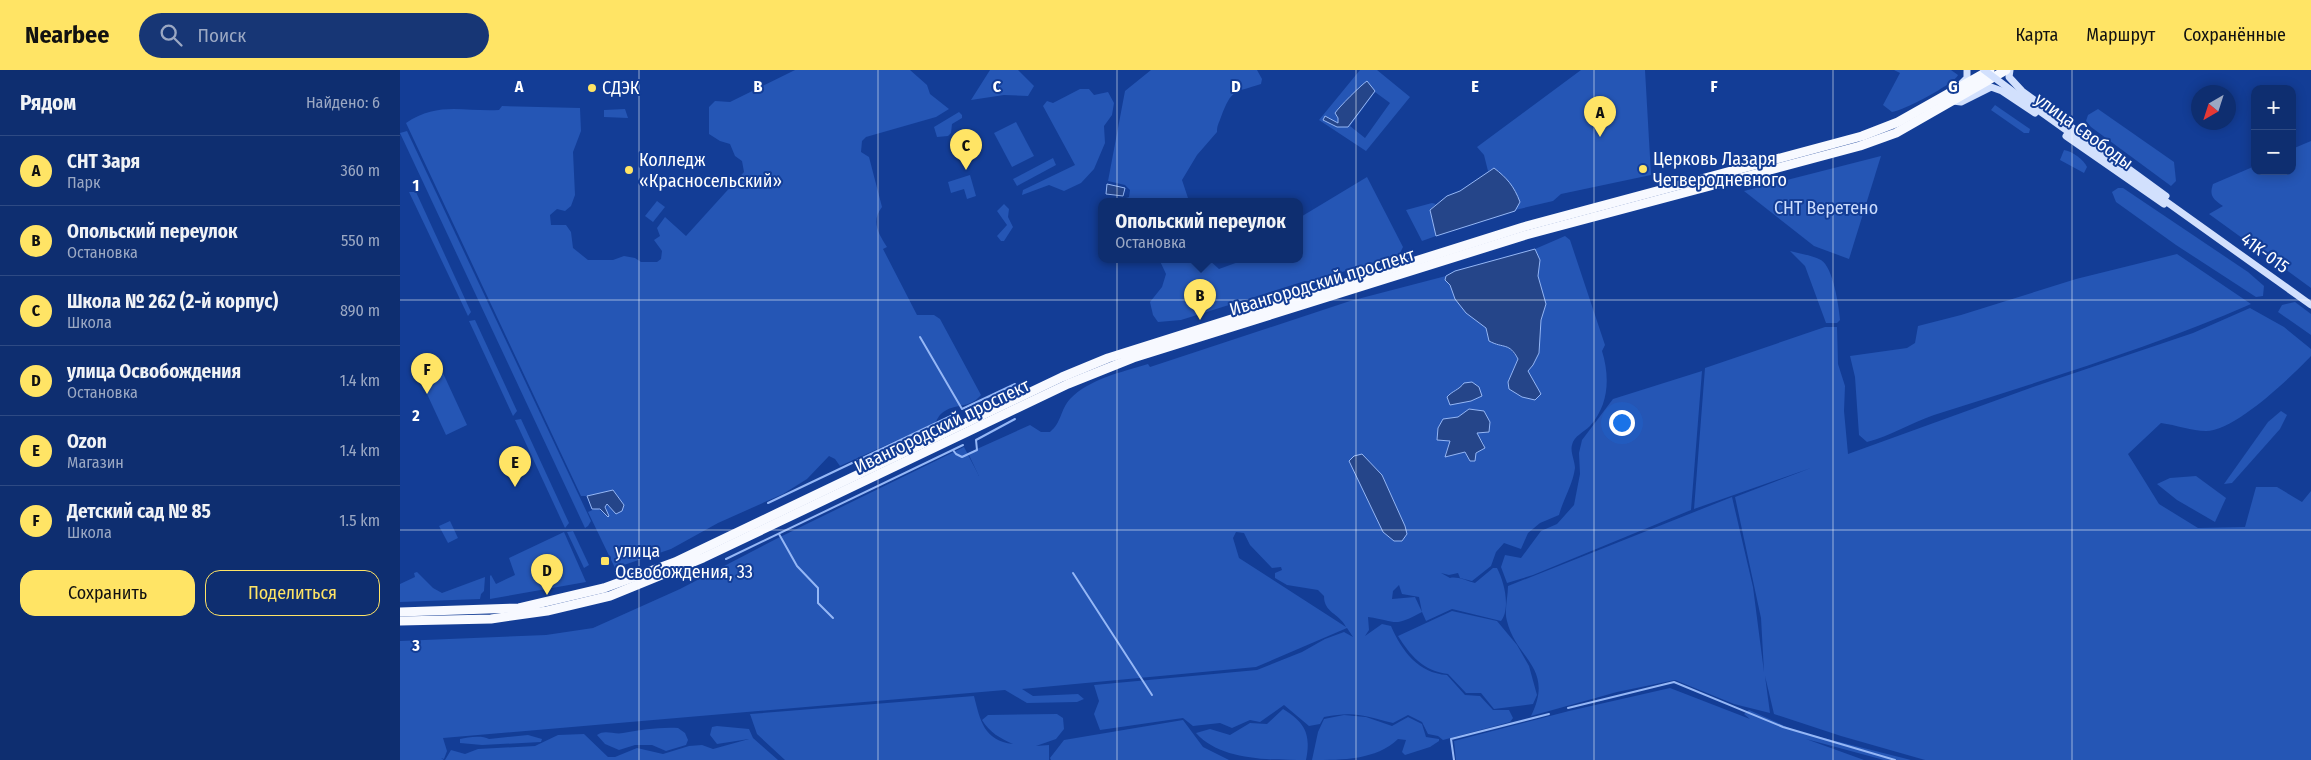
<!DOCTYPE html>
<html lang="ru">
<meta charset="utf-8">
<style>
body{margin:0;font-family:"Fira Sans Condensed",sans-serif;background:#173675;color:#f1f3f6}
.controls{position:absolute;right:15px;top:15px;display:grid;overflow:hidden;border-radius:10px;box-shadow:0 2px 12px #0003}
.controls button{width:45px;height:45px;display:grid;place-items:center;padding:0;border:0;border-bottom:1px solid #2e4a83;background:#0e2e70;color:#f1f3f6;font:25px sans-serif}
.compass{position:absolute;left:1791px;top:15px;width:45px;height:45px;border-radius:50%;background:#0e2e70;box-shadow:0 2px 12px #0003;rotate:219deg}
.you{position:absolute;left:1221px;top:352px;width:18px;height:18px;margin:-12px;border:4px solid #fff;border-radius:50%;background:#1a73e8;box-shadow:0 0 0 8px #1a73e833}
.badge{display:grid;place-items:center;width:32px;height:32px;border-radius:50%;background:#ffe465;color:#111;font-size:16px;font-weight:700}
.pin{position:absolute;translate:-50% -41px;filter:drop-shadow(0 1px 2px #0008)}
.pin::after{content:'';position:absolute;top:26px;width:18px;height:15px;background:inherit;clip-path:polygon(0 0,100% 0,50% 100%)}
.popup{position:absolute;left:698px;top:128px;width:205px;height:65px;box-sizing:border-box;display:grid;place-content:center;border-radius:10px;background:#0e2e70;filter:drop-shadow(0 1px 4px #0005);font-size:16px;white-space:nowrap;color:#9ba8c3}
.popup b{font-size:19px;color:#f1f3f6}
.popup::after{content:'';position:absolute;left:50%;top:100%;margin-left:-10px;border:10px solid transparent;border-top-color:#0e2e70}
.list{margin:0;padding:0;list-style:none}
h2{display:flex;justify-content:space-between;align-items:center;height:65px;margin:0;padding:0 20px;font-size:21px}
h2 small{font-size:16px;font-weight:400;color:#9ba8c3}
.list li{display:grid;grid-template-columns:32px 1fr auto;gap:15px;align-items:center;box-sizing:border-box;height:70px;padding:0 20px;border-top:1px solid #2e4a83}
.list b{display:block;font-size:19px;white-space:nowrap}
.list p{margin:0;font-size:16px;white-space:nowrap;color:#9ba8c3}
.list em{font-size:16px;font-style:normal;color:#9ba8c3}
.actions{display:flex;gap:10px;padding:15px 20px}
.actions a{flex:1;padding:11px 0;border:1px solid #ffe465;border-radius:15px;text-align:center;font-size:18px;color:#ffe465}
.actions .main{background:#ffe465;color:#111}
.icon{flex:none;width:28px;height:28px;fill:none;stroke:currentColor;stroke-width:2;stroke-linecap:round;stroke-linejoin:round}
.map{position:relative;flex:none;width:1911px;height:690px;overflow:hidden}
header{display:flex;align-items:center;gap:30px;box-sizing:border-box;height:70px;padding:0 25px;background:#ffe465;color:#111}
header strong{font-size:24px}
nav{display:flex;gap:28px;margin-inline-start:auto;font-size:18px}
.search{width:350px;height:45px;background:#173675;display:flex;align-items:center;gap:12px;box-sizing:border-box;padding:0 18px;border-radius:28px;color:#9ba8c3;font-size:19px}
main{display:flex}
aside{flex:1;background:#0e2e70}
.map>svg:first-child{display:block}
.green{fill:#2556b5;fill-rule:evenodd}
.water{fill:#254589;stroke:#95b7f6}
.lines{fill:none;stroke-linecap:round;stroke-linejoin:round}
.stream{stroke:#95b7f6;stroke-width:2}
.secondary{stroke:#d2e0fd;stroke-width:7}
.trunk{stroke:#f7f9ff;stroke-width:9}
.secondary-bridge{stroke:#d2e0fd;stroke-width:7}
.grid{fill:none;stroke:#fff;stroke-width:1;stroke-opacity:0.55}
.poi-dot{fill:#ffe465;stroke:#133d96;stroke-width:2}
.labels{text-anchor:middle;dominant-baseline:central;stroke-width:4;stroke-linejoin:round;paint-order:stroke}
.poi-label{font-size:18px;fill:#fff;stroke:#133d96;text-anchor:start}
.street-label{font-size:18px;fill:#fff;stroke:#133d96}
.park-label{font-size:18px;fill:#cbdcfd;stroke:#133d96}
.grid-label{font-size:16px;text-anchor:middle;font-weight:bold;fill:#fff;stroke:#133d96;stroke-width:4;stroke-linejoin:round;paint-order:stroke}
</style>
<header>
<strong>Nearbee</strong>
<div class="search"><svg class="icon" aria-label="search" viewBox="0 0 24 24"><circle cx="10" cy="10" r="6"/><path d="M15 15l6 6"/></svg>Поиск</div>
<nav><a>Карта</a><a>Маршрут</a><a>Сохранённые</a></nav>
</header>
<main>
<aside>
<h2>Рядом<small>Найдено: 6</small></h2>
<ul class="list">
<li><span class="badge">A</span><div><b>СНТ Заря</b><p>Парк</p></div><em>360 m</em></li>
<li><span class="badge">B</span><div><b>Опольский переулок</b><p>Остановка</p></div><em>550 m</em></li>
<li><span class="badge">C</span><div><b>Школа № 262 (2-й корпус)</b><p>Школа</p></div><em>890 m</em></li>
<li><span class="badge">D</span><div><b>улица Освобождения</b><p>Остановка</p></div><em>1.4 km</em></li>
<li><span class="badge">E</span><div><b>Ozon</b><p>Магазин</p></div><em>1.4 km</em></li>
<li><span class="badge">F</span><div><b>Детский сад № 85</b><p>Школа</p></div><em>1.5 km</em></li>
</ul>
<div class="actions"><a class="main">Сохранить</a><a>Поделиться</a></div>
</aside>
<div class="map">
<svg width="1911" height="690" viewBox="0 0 1911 690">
<rect width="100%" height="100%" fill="#133d96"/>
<!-- green -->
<g class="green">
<path d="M395 0H510L527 15 530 24 549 39 536 47 466 67 462 71 461 82 469 87 482 137C471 151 478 163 487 177L483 179 517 245H534L540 249 581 325C568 340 556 332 542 343 539 345 537 350 535 353L440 396 435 389 429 386 407 409 383 424 318 453 271 479 215 498 188 442 197 438 208 447 206 435 211 438 223 433 214 422 208 421 196 426H181L6 53C38 31 64 42 99 40L102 36 180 38 181 61 173 82 175 125 171 136 165 141 157 139 150 145 151 155H166L171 162 173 178 188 190H213L224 186 235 188 241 192H257L261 189 262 181 254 170 260 166 257 158 265 147 286 166 344 102 342 91 335 86 330 74 320 71 309 64V37L315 31 330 32Z"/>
<polygon points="590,0 618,0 634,16 628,26 604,25 571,30"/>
<path d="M751 0H857L862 9 861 14C834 23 832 18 821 47 819 53 817 55 817 62L797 85 782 110 789 131H716L729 127 730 120 725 115 708 111 725 21Z"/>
<path d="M960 0H977L1010 27 966 81 919 50ZM960 15 937 56 924 50 926 47 938 53V48L935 43 953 26ZM975 22 990 33 965 68 950 56Z"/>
<polygon points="1181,0 1245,0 1251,105 1161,124 1153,131 1115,140 1120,132 1094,98 1088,101 1084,85 1077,77"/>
<path d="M1494 0H1551L1558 5C1554 14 1503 41 1492 42L1483 35 1500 3Z"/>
<polygon points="680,19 689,19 694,25 708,22 714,33 712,45 704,56 705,73 694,99 681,113 664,121 649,115 622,125 623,120 675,95 643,36 647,31 653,33"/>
<polygon points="1595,35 1627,57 1630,59 1629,63 1624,63 1591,40"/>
<polygon points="225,39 228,48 204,47 204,40"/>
<polygon points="1698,39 1774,92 1776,111 1771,116 1691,57 1686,51 1688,45"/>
<polygon points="559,42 562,45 562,48 552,54 551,63 548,66 537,67 534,57"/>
<polygon points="616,52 634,86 612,97 594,63"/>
<polygon points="7,61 191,451 188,456 185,458 0,63"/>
<path d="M1911 71V218L1809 144 1823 136C1813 129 1809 126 1813 114L1855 96V101H1892V79Z"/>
<path d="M1664 80C1672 81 1684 90 1687 97L1684 103 1660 90Z"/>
<polygon points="1481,86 1449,189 1414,176 1344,121"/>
<polygon points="653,88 656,95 617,116 613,109"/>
<polygon points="570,105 576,126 567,129 564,119 551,123 548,112"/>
<polygon points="967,107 1003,177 999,185 912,211 905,211 781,250 758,252 753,245 750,232 762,217 766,204 759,189 808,189 819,199 841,191 899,189 899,148"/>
<polygon points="1718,118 1723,118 1848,202 1864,216 1863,226 1856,227 1776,175 1716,132 1712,122"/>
<polygon points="9,122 16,122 71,242 68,246"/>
<polygon points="257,131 265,137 253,152 245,146"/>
<polygon points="1032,133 1036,134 1030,140 1036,166 1022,171 1006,140"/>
<polygon points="604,134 609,139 608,147 613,157 604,171 601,171 597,166 607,155 597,141"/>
<path d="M1165 166 1170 170 1205 275 1202 281C1210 307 1209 335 1190 356 1184 362 1174 366 1172 375 1170 382 1175 391 1175 398 1173 414 1163 430 1159 445L1140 453 1128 463 1121 479 1104 473 1096 482 1091 496 1072 511 1060 508 1058 503 1049 505 1041 503 1050 508C1057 506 1067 511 1075 513L1093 498H1097C1104 511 1111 538 1101 551L1052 539 1026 551 1022 542C993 558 997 551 968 547L969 560 965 566 982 554 991 556C1002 581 1018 603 1047 605L1065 625 1080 626 1093 640H1109L1113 648 1110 652 1043 670 1038 666 1028 664 1022 652 1008 645 993 653C963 646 956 641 924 647L920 654 909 656 884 635 860 652 850 650 832 658 820 653 793 656 783 648 700 660 694 644 699 631 694 615 857 600 902 582 925 569 944 562 953 567 947 558 856 597 622 619 633 626 678 624 684 629 677 632 627 633 605 620 43 668 47 681 44 689 41 688 44 690H0V571L146 565 193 558 280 519 376 469 564 377 579 406 568 383 630 355 641 362H650C662 352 660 340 670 329 689 309 722 302 748 294L750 297 950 231 1046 206 1045 210C1052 216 1052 224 1057 231 1066 241 1075 249 1086 258L1087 264 1097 275H1107L1118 289 1108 311 1132 312 1128 301 1139 283 1141 250 1146 234 1138 206 1140 190 1135 179ZM1058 347 1085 363H1077L1084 374 1070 391 1065 382 1045 387 1050 370H1038V358L1043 349ZM968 391 982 405 1005 456 959 410 949 392ZM836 462 844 463 850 475 872 498 881 497 882 500 875 503V508L887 515 918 520 924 526C924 543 939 543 946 557L839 488 833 468ZM999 515 1002 524 1019 527 1022 542 1015 527 992 529 993 521Z"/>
<path d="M1390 181C1400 184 1412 185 1421 190 1433 197 1439 236 1440 250L1437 253H1426L1405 196Z"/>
<path d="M1777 184 1851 234C1748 279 1640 311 1534 345 1511 353 1490 366 1467 372L1459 365 1455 307 1450 286 1507 278 1515 273 1518 256 1561 245 1676 209Z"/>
<polygon points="1895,232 1911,244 1911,265 1878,242 1882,235"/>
<path d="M1850 238 1884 257 1911 279V286C1891 307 1835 361 1806 361 1792 361 1776 355 1761 353L1728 384 1759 434 1798 458 1845 457 1856 417H1877L1902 432 1911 421V690H1525L1441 666 1374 644 1365 606 1370 643 1334 634 1275 610 1217 622 1131 646C1155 598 1116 589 1107 551 1104 541 1108 527 1108 516L1332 427 1353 517 1364 602 1361 548 1335 427 1411 398 1294 439 1305 298 1425 257H1437L1438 294 1445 316 1444 341 1448 384 1633 317 1793 263Z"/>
<polygon points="75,250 117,341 113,346 69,251"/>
<polygon points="42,301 67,355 46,365 21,311"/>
<polygon points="1302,301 1291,440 1133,505 1107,513 1101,497 1105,485 1121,488 1141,461 1157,454 1174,435 1180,404 1179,383 1182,370 1213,329"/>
<polygon points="1881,341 1887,345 1880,359 1832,413 1824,414 1868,352"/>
<polygon points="121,349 169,453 165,458 115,350"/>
<polygon points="1796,406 1826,428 1815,452 1777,430 1757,414 1770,408"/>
<polygon points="50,451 58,468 48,473 39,456"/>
<polygon points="173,461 189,495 184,498 167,462"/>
<polygon points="164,462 186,512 90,529 90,506 91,505 96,514 115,505 109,488"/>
<polygon points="17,502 33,518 42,523 85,507 84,521 81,524 80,529 0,532 0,514 15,507 14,503"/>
<path d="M1052 541 1097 551 1117 575 1129 596 1137 625 1133 634 1094 639 1081 623H1066L1048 604C1023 601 1010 585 998 566Z"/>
<polygon points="1270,618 1350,649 1344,644 1349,640 1396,661 1511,690 1484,690 1406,669 1464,690 1056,690 1054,671 1169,641"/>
<path d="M574 626C580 650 584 671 613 674 601 669 589 662 582 650L588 645 657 644 663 648 664 659 656 669 636 676 649 675V690H385L357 664 350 644Z"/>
<path d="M883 639C906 653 911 665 906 690 867 690 820 690 796 663L810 659 830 665 850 653 867 654Z"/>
<path d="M944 645 966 647 992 656 1008 647 1022 654 1026 667 1039 669V671L1030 677 1005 685 1002 682 1006 670 998 669C976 690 943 690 912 690L918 662 924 649Z"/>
<polygon points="783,650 803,677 829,690 651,690 650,688 664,670"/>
<polygon points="317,656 349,659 353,668 378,690 45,690 51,680 65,684 78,679 135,676 158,665 184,664 208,687 215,687 237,678 263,684 289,676 302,675 313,679 349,669 317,674 310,665 312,657"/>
<path d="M278 658 285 663 288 670 286 675 266 681 252 675H235L219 680 205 674 197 665C205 659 214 665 223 663 241 660 259 657 278 658Z"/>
<path d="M128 665 142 669 141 672 82 675 60 673V669C68 667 82 665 89 669Z"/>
</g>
<!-- water -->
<g class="water">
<path d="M967 11 975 21 948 57H937L923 50 925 46 938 53V48L935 43C939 37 961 15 967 11Z"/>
<path d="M1094 98C1107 108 1114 116 1120 132L1115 141 1036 166 1030 140 1047 126 1060 121Z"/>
<polygon points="707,114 725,118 723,126 706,124"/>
<path d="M1135 179 1140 190 1138 206 1146 234 1141 250 1139 283 1133 295 1128 301 1141 324 1135 330 1122 327 1109 319 1108 312 1118 289C1109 272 1104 279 1089 271L1086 258 1066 243 1055 229 1050 215 1045 210 1046 206 1055 201Z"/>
<path d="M1072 312 1079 317 1082 326 1071 331 1050 335 1047 327C1052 321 1059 320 1064 313Z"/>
<polygon points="1069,339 1084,341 1090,352 1089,362 1077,363 1085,378 1076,383 1075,391 1070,391 1065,382 1045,387 1050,371 1037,370 1038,358 1043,349 1058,347"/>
<polygon points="962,384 982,405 1005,456 1007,464 1002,471 994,471 983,462 949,391 954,386"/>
<polygon points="213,420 224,435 222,441 216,444 207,434 205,437 209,446 208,447 200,439 192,439 187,426"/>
</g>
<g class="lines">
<!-- stream -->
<g class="stream">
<polyline points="520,267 562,339 615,314"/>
<polyline points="553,380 556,384 562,387 577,380 576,370 615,349"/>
<polyline points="368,433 555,344"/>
<polyline points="379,464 397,496 418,518 418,533 433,548"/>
<polyline points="326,489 563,375"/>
<polyline points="673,503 752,625"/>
<polyline points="1168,638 1274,612 1383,657 1495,690"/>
<polyline points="1054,690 1051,669 1149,644"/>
</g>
<!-- secondary -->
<g class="secondary">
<polyline points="1610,0 1609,7 1622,21 1766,126"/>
<polyline points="1561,14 1567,8 1567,0"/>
<polyline points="1553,31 1561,32 1591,17 1602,21 1635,43"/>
<polyline points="1631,35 1911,235"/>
<polyline points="1666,66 1764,134"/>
</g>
<!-- trunk -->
<g class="trunk">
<polyline points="0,542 119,538 204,518 275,492 662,307 708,288 1123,157 1462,66 1498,52 1590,0"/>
<polyline points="0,551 91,549 147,541 210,526 303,488 668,314 733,288 1126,165 1460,76 1496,63 1606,0"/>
</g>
<!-- secondary-bridge -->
<polyline class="secondary-bridge" points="1584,0 1631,35"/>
</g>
<!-- grid -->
<path class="grid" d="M239 0V690M478 0V690M717 0V690M956 0V690M1194 0V690M1433 0V690M1672 0V690M0 230H1911M0 460H1911"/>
<!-- markers -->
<g class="poi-dot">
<circle cx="192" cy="18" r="5"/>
<circle cx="1243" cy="99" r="5"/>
<circle cx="229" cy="100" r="5"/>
<rect x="200" y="486" width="10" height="10" rx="2.5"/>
</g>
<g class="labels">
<!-- poi labels -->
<g class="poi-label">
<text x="202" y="18">СДЭК</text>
<text x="1253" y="89">Церковь Лазаря<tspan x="1253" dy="21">Четверодневного</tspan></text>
<text x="239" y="90">Колледж<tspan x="239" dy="21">«Красносельский»</tspan></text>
<text x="215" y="481">улица<tspan x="215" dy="21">Освобождения, 33</tspan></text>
</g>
<!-- street labels -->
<g class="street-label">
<text transform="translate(1684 61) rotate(36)">улица Свободы</text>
<text transform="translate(1865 183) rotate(36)">41К-015</text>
<text transform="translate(922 212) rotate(-17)">Ивангородский проспект</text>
<text transform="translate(542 356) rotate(-26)">Ивангородский проспект</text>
</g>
<!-- park labels -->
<g class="park-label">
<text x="1426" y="138">СНТ Веретено</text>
</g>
</g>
<g class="grid-label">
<text x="119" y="22">A</text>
<text x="358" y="22">B</text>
<text x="597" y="22">C</text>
<text x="836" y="22">D</text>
<text x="1075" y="22">E</text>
<text x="1314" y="22">F</text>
<text x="1553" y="22">G</text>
<text x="16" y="121">1</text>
<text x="16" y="351">2</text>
<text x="16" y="581">3</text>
</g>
</svg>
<div class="controls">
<button>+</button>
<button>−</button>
</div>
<svg class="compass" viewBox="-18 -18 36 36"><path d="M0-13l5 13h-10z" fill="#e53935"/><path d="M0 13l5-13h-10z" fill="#9ba8c3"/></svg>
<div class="you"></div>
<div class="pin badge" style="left:1200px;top:67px">A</div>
<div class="pin badge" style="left:800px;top:250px">B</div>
<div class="popup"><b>Опольский переулок</b>Остановка</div>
<div class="pin badge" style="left:566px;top:100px">C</div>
<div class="pin badge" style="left:147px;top:525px">D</div>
<div class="pin badge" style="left:115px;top:417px">E</div>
<div class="pin badge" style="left:27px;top:324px">F</div>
</div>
</main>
